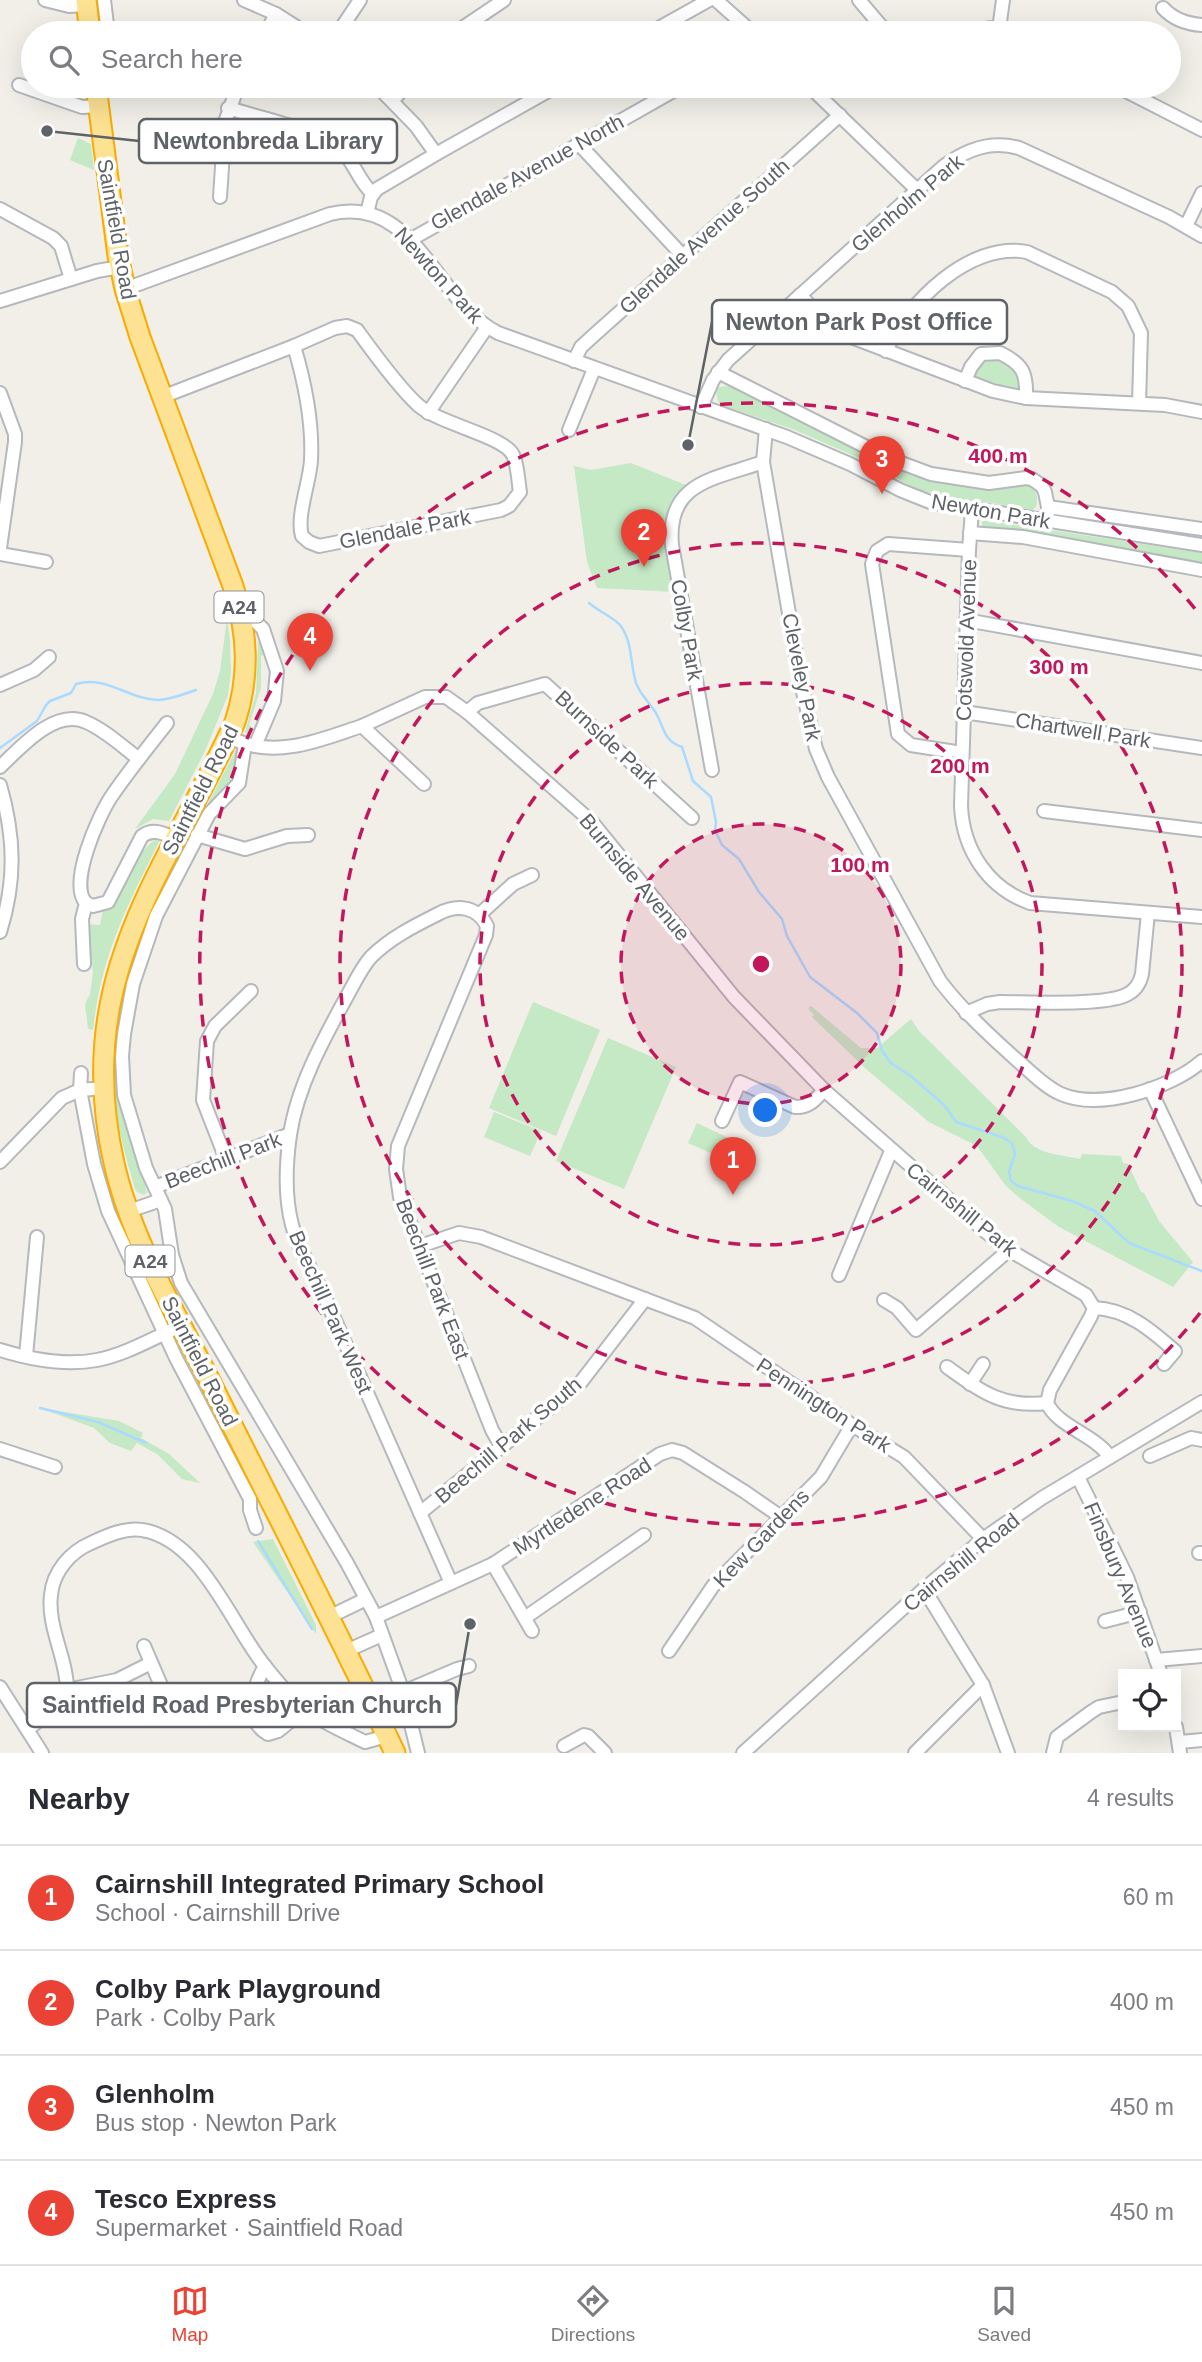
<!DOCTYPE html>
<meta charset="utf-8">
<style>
body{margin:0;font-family:Helvetica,sans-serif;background:#f7f7f7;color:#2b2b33}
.controls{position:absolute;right:21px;bottom:21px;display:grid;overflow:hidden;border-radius:0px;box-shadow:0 7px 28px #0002}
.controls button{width:63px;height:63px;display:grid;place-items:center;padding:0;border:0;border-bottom:2px solid #e1e1e2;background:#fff;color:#2b2b33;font:35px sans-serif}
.you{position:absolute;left:766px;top:1111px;width:24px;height:24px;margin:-18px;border:5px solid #fff;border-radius:50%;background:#1a73e8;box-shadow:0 0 0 10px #1a73e833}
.badge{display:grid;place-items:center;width:46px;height:46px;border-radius:50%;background:#ea4335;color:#fff;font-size:23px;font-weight:700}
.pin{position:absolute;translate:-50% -58px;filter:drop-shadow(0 2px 4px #0008)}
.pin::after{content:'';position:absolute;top:37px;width:24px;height:21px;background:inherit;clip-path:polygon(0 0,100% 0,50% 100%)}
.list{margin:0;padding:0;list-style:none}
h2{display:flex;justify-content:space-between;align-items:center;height:91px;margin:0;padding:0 28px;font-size:30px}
h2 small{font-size:23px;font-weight:400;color:#7c7c81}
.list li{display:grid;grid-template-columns:46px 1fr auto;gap:21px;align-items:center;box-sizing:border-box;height:105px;padding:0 28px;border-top:2px solid #e1e1e2}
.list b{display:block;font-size:26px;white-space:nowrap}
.list p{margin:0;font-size:23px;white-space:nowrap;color:#7c7c81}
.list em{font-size:23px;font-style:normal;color:#7c7c81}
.icon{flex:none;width:38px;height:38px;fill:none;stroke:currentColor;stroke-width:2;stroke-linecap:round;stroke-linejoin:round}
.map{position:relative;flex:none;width:1202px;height:1753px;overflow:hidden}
.search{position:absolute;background:#fff;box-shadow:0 7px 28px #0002;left:21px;right:21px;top:21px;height:77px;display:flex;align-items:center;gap:18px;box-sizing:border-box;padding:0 24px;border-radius:38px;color:#7c7c81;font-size:26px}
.sheet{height:511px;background:#fff}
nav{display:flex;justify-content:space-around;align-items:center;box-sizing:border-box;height:98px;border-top:2px solid #e1e1e2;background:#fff;font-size:19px;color:#7c7c81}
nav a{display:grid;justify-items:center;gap:4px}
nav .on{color:#ea4335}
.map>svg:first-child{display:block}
.green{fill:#c5e8c5}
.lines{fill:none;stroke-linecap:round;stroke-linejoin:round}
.stream{stroke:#aadaff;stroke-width:2.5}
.minor-casing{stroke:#b5b8bc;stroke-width:16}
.highway-casing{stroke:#f9ab00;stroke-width:23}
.minor{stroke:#fff;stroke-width:12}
.highway{stroke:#fde293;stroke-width:19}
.ring{fill:none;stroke:#c2185b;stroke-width:3.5;stroke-dasharray:12 9}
.labels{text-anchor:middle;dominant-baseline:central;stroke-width:7;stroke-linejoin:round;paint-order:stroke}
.shield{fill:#fff;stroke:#8f9295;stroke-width:2}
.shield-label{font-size:19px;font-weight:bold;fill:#5f6368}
.street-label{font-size:21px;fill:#5f6368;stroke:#fff}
.centre{fill:#c2185b;stroke:#fff;stroke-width:3.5}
.ring-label{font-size:21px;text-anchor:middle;font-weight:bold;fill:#c2185b;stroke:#fff;stroke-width:7;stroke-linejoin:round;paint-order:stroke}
.leader{fill:none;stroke:#5f6368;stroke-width:2.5}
.callout-dot{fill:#5f6368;stroke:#fff;stroke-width:2.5}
.callout{fill:#fff;stroke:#5f6368;stroke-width:2.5}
.callout-label{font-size:23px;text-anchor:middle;font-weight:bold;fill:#5f6368}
</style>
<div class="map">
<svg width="1202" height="1753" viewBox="0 0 1202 1753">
<rect width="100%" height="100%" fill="#f1efe8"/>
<!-- green -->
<g class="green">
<polygon points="78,138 91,144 94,170 70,160"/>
<polygon points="986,356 999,356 1020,372 1021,382 1018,389 1009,388 974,376 975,368"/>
<path d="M730 383 902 469 1029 483C1036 488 1039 498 1036 507L1031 511 993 503 956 499 918 490 859 458 795 430 721 405 718 402 716 391 719 387 729 386Z"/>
<path d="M631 463 686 485C656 526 667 546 677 592L597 588 587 562 574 466 591 470Z"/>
<polygon points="982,520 1202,553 1202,566 982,529"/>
<polygon points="227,619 230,639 231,672 228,695 205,751 169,821 153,819 135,829 175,774 213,694 220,671"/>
<polygon points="258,641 265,653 261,656 261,688 249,725 253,728 248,735 245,732 256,693"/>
<polygon points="236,750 239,753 234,781 205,809"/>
<path d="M157 839 160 840C127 906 101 955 93 1030L88 1029 85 1004 90 994 93 972 87 924 100 925 103 910C107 907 113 904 116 900 131 881 134 852 157 839Z"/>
<polygon points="533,1002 600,1030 556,1136 489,1108"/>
<path d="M811 1006 861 1048H877L911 1019 919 1031 1026 1137C1033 1154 1063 1155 1080 1159L1082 1154 1121 1156 1123 1163 1128 1164 1141 1192 1144 1193 1159 1221 1193 1262 1173 1287 1059 1227 1021 1199 1006 1186 977 1146 929 1122 866 1069 812 1017 814 1015 808 1008Z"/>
<polygon points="608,1038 676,1067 624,1189 556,1161"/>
<path d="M117 1066 121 1097 147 1193 143 1195 136 1191C126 1159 108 1098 117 1066Z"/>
<polygon points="494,1112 541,1131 530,1156 484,1137"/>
<polygon points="697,1123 735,1141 726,1160 688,1143"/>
<polygon points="40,1408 119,1421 143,1433 141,1438 169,1454 200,1483 182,1479 157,1454 137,1443 131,1451 110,1443 94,1428"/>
<polygon points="273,1539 316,1625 316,1634 253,1542"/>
<path d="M266 1676 296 1706C292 1718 276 1731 263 1726L255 1706Z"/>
</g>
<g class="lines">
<!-- stream -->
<g class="stream">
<path d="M589 603C598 611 613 617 620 625 633 642 630 664 636 683 640 694 648 701 654 710 664 724 662 741 682 747L693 781 711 797 716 822 715 830 722 845 739 859 759 892 782 919 787 936 810 977 857 1013 877 1033 882 1051 891 1063 912 1077 945 1106 956 1122 1002 1137 1012 1143 1015 1154 1009 1172 1011 1181 1018 1186 1072 1201 1095 1211 1129 1243 1202 1271"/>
<path d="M0 748 37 721 46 705 50 701 71 693 76 684C106 675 128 699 158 700 170 700 184 694 196 690"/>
<polyline points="40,1408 98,1422 146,1443"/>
<polyline points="258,1541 312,1629"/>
</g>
<!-- minor casing -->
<g class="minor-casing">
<g id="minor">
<polyline points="45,0 69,6 86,5"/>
<polyline points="104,0 108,33"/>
<polyline points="244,0 276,14 306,33"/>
<polyline points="716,0 753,33"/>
<polyline points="859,0 887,33"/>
<path d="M1163 8C1173 19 1187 24 1202 25"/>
<polyline points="999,29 1003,0"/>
<polyline points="266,33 276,14"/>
<polyline points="338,33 360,0"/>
<polyline points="455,33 504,0"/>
<polyline points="650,33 709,0"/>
<polyline points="974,33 990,28 1013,33"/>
<polyline points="19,85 82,107 99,106"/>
<polyline points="809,86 917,190"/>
<polyline points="1116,86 1202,130"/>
<polyline points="393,100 406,86"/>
<path d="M228 108C257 117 314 129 337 146 354 159 357 180 373 194"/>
<polyline points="578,143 683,256"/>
<polyline points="436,154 557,86"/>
<polyline points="220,197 225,122 238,86"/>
<polyline points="0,209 53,238 61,246 71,279"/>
<polyline points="367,213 371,197 377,189 436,154 416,126 377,86"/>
<polyline points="1186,226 1202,193"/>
<polyline points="410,240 682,86"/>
<path d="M125 289 330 214C416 194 435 301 498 333L787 437 850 464 900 490 930 502 1202 545"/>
<polyline points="800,295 822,318 851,337 993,391 1026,398 1165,405 1202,412"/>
<polyline points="0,301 97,271 120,267"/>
<path d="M347 326 357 330C373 352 398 387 418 405 439 424 504 436 513 455 518 466 518 480 520 492L509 506 501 510 319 546 309 542 302 536C296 516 310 482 311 460 313 421 305 383 294 346L335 328Z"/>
<path d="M886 351C907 303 970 241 1027 252L1112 292 1128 306 1141 333 1139 403"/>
<polyline points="574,361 581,347 593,336 840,115"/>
<polyline points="718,372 888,458 931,474 989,483 1026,478 1032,479 1042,486 1045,492 1048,507 1047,521"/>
<path d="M965 381 971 367 981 354 1000 353C1023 364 1027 373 1026 398"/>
<polyline points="0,393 15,434 15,442 0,548"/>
<polyline points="162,397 294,346"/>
<path d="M701 407 713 380 728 360 944 166C967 149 991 140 1019 148L1169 217 1202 236"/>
<polyline points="428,413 487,327"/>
<path d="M766 429 763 462 801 683 816 749 828 777 940 981C963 1011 990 1036 1018 1061 1032 1073 1045 1087 1061 1094 1100 1111 1172 1088 1202 1061"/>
<polyline points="569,430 594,369"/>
<polyline points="1048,507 1202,529"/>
<path d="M972 510 969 550 961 806C963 850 988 888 1030 903L1202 917"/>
<polyline points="970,533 1023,537 1202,570"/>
<polyline points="0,554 46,562"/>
<polyline points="242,608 263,629 277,671 274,701 255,746"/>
<polyline points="966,620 1202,663"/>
<polyline points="0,685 34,670 49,657"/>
<path d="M467 712 592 822 734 997 824 1090 986 1232 1009 1250 1086 1295 1094 1308 1091 1316 1050 1390 1047 1403C1058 1427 1094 1434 1110 1457"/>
<polyline points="964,712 1202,748"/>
<polyline points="362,726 425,697 446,697 467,712 478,703 545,684 692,818"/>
<path d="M238 741C280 758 322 739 362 726L424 784"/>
<polyline points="245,744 239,783 209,814 156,916 133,984 124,1034 122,1056 124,1095 146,1168 165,1209 172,1255 181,1283 347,1563 376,1617 403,1692 418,1753"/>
<polyline points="962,753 911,745 898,734 872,564 877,551 888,544 969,550"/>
<path d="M0 767C21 747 55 708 86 722 105 730 123 747 139 759"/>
<path d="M712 770 672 545C666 481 716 479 763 462"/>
<path d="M0 785C15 837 16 881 0 932"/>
<polyline points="1044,811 1202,830"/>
<polyline points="197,835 245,849 287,836 308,835"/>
<path d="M86 903 93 906 108 902 142 836C153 828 164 833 175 839"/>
<polyline points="479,915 513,884 532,875"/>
<path d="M84 964 82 919 86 903C68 884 98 817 111 797 128 772 148 747 167 723"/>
<path d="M966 1013 987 1004 1000 1002C1029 1002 1103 1006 1126 995 1135 991 1140 983 1142 974L1148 913"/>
<polyline points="81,1073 80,1090 94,1164 108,1211 176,1358 250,1499 250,1510 256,1528"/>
<polyline points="1150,1089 1202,1199"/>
<path d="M722 1121 740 1082 795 1107C809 1108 816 1099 824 1090"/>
<polyline points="226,1159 203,1100 207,1041 215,1026 251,991"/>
<polyline points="0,1162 62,1098 80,1090 104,1088"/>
<polyline points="155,1187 290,1134"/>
<polyline points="129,1211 161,1200"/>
<polyline points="420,1246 459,1233 481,1237 695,1318 852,1425 904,1457 983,1539"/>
<polyline points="839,1275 891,1151"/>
<polyline points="884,1300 897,1308 916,1330 1009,1250"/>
<path d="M1094 1308C1127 1309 1151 1330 1175 1351L1164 1364"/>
<path d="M0 1350C29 1359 66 1366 97 1360 123 1355 148 1341 172 1330"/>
<polyline points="26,1356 37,1237"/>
<path d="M947 1367C982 1392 1002 1408 1047 1403"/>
<polyline points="970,1384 983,1364"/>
<polyline points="0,1449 55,1467"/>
<polyline points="1150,1456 1191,1438 1202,1440"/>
<polyline points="1078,1477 1127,1577 1161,1674"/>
<polyline points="420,1513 581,1382 645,1299"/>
<polyline points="1199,1553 1202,1553"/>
<polyline points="493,1564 532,1631"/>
<path d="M451 1583 323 1293C312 1271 299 1250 292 1225 285 1198 286 1163 290 1135 297 1087 323 1040 346 998 354 984 361 968 371 957 390 938 414 926 438 914 457 904 477 906 487 926L486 935 398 1146 396 1169 400 1197 492 1430 501 1446"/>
<polyline points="924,1589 983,1685 1008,1753"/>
<polyline points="329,1617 366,1599"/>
<polyline points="376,1617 493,1564 660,1454 672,1450 683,1453 745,1492 781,1517"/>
<polyline points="526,1617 644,1535"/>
<polyline points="1105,1621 1140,1612"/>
<polyline points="144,1646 163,1690"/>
<polyline points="346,1651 382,1635"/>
<polyline points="669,1651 713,1586 821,1477 852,1425"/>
<polyline points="1156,1660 1202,1656"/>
<path d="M265 1666C253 1687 242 1719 268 1734L278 1731 305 1709"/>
<polyline points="0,1687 42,1753"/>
<polyline points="67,1690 117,1680 151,1663"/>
<polyline points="403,1692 457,1669 469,1666"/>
<polyline points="1176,1727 1180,1753"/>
<path d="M28 1729 53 1710 67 1690C67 1658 47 1627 51 1595 53 1572 70 1552 91 1543 106 1536 126 1527 142 1530 201 1539 231 1624 264 1665 276 1680 290 1697 304 1709 318 1720 349 1734 365 1742L387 1736"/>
<polyline points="1180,1742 1202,1740"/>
<polyline points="564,1746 584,1735 588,1736 605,1753"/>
<polyline points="743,1753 924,1589 983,1539 1042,1498 1202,1402"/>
<polyline points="915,1753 983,1685"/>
<polyline points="1053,1753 1057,1737 1091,1712 1099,1707 1123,1702"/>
</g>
</g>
<!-- highway casing -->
<g class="highway-casing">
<g id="highway">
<polyline points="86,0 90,33"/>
<path d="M96 86 118 256 125 289 140 337 233 586C248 633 250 676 235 722 193 815 132 900 111 1000 100 1053 102 1110 114 1163 131 1239 174 1310 209 1379 271 1504 336 1627 395 1753"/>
</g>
</g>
<!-- minor -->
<use href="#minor" class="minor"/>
<!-- highway -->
<use href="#highway" class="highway"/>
</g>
<!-- distance rings -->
<circle cx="761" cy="964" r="140" fill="#c2185b" fill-opacity=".12"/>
<g class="ring">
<circle cx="761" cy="964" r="140"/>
<circle cx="761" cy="964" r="281"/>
<circle cx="761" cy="964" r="421"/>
<path d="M1200 1313A561 561 0 1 1 1200 615"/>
</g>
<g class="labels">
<!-- shield labels -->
<g class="shield">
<rect x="214.5" y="591.5" width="49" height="31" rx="5"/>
<rect x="125.5" y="1245.5" width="49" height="31" rx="5"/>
</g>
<g class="shield-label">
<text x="239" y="607">A24</text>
<text x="150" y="1261">A24</text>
</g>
<!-- street labels -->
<g class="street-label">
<text transform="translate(527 172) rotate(-29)">Glendale Avenue North</text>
<text transform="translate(907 203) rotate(-40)">Glenholm Park</text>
<text transform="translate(117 229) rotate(80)">Saintfield Road</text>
<text transform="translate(704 236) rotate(-42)">Glendale Avenue South</text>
<text transform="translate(439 275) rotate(48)">Newton Park</text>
<text transform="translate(991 511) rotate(10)">Newton Park</text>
<text transform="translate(405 529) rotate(-11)">Glendale Park</text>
<text transform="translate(687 630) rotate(80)">Colby Park</text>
<text transform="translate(966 640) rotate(-88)">Cotswold Avenue</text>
<text transform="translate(802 677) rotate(79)">Cleveley Park</text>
<text transform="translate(1083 730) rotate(9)">Chartwell Park</text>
<text transform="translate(607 739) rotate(43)">Burnside Park</text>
<text transform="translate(200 790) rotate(-63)">Saintfield Road</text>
<text transform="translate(635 877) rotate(50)">Burnside Avenue</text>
<text transform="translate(223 1160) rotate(-21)">Beechill Park</text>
<text transform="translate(962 1209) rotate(39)">Cairnshill Park</text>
<text transform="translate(433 1279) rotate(69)">Beechill Park East</text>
<text transform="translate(331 1312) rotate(66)">Beechill Park West</text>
<text transform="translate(200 1361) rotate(63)">Saintfield Road</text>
<text transform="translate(824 1405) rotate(33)">Pennington Park</text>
<text transform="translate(508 1440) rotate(-40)">Beechill Park South</text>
<text transform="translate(582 1506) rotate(-33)">Myrtledene Road</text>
<text transform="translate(761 1538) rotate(-46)">Kew Gardens</text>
<text transform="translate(961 1562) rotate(-39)">Cairnshill Road</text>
<text transform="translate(1121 1575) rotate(67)">Finsbury Avenue</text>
</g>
</g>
<circle cx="761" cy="964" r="10" class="centre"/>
<g class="ring-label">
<text x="998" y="463">400 m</text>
<text x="1059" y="674">300 m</text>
<text x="960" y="773">200 m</text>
<text x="860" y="872">100 m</text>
</g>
<!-- callouts -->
<path class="leader" d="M47 131L139 141M688 445L712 322M470 1624L456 1705"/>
<g class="callout-dot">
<circle cx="47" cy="131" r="7"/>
<circle cx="688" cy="445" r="7"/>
<circle cx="470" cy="1624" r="7"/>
</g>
<g class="callout">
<rect x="139" y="119" width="258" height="44" rx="7"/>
<rect x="712" y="300" width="295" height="44" rx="7"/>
<rect x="27" y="1683" width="429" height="44" rx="7"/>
</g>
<g class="callout-label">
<text x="268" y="149">Newtonbreda Library</text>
<text x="859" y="330">Newton Park Post Office</text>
<text x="242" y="1713">Saintfield Road Presbyterian Church</text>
</g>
</svg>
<div class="controls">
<button><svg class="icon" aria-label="locate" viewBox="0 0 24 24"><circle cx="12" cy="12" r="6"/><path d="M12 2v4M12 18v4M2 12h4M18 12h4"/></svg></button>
</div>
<div class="you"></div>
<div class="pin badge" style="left:733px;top:1195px">1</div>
<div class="pin badge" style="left:644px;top:567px">2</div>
<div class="pin badge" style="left:882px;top:494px">3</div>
<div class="pin badge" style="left:310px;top:671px">4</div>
<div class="search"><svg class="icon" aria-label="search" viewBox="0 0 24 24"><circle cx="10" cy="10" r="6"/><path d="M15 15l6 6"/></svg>Search here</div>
</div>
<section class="sheet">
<h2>Nearby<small>4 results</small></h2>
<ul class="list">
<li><span class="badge">1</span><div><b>Cairnshill Integrated Primary School</b><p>School · Cairnshill Drive</p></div><em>60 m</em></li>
<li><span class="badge">2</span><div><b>Colby Park Playground</b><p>Park · Colby Park</p></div><em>400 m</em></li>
<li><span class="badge">3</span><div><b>Glenholm</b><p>Bus stop · Newton Park</p></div><em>450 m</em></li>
<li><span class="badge">4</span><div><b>Tesco Express</b><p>Supermarket · Saintfield Road</p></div><em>450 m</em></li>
</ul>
</section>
<nav>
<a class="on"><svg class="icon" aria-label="map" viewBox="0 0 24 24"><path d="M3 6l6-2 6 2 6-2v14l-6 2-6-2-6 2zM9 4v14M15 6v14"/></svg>Map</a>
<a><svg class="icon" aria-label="directions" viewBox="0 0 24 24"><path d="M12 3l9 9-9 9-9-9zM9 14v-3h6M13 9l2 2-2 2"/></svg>Directions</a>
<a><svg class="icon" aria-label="saved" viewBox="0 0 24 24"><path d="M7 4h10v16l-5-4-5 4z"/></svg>Saved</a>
</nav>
